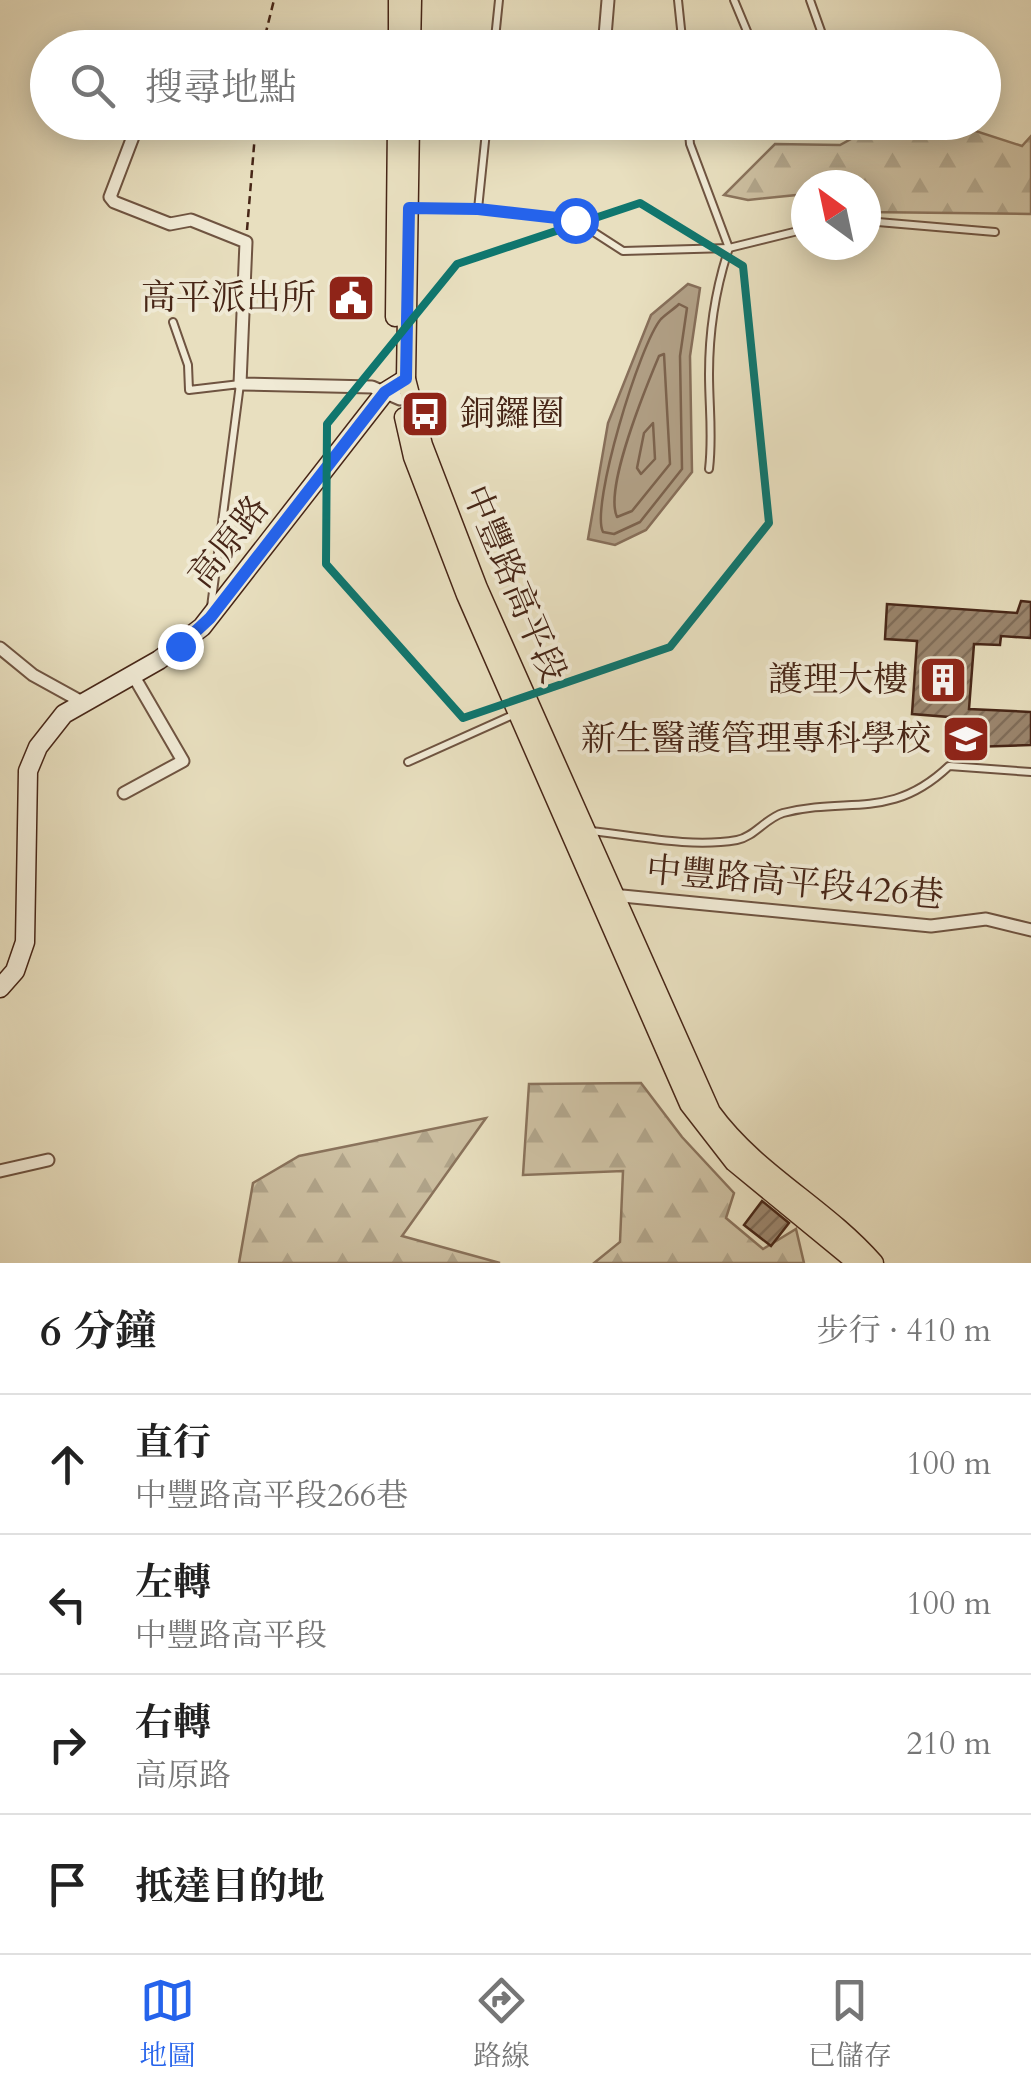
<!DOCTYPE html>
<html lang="zh-TW">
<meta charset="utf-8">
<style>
body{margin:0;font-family:Cardo,"Noto Serif TC",serif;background:#f2f2f2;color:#222}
.compass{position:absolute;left:791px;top:170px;width:90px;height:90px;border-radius:50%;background:#fff;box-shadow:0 5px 25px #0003;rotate:327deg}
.stop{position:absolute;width:30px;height:30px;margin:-22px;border:8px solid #2563eb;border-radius:50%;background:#fff}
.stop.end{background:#2563eb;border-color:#fff;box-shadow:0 2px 10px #0008}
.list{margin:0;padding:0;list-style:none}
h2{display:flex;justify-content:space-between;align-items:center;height:130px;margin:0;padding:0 40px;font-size:42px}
h2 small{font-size:32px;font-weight:400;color:#767676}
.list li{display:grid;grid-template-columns:65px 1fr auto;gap:30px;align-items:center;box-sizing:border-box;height:140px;padding:0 40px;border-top:2px solid #e0e0e0}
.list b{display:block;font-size:38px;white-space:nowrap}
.list p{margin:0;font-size:32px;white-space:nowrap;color:#767676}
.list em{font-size:32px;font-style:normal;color:#767676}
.icon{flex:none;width:55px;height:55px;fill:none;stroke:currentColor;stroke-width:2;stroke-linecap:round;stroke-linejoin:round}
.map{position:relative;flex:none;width:1031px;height:1263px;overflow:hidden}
.search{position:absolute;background:#fff;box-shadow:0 5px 25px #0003;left:30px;right:30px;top:30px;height:110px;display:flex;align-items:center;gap:25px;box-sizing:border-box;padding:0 35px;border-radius:55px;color:#767676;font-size:38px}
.sheet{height:690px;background:#fff}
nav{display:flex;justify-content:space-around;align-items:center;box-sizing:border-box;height:140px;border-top:2px solid #e0e0e0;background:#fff;font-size:28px;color:#767676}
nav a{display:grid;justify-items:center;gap:5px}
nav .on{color:#2563eb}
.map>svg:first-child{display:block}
.forest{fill:url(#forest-firs);stroke:#8a735c;stroke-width:2.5}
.water{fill:#b1a086;stroke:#876f5a;stroke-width:2.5}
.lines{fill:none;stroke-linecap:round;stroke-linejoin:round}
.shore{stroke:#7c634e;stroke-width:2.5}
.building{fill:url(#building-hatch);stroke:#472617;stroke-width:2.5}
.lane-casing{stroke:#6f5441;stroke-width:10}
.street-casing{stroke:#6f5441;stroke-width:15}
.secondary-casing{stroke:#472617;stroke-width:21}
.primary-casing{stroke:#472617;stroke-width:21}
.path{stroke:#472617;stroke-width:2.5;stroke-dasharray:8 5;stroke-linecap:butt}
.lane{stroke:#f0ead5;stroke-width:6}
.street{stroke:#f0ead5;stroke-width:11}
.secondary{stroke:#f0ead5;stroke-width:18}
.primary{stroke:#e8dfbf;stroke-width:18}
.route{stroke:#2563eb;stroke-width:12}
.marked{fill:none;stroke:#0f766e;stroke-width:8;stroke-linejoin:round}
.labels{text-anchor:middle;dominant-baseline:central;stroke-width:8;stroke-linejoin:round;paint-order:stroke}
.poi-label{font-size:35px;fill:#472617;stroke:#f0ead5;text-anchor:end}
.street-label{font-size:35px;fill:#472617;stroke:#f0ead5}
</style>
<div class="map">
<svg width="1031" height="1263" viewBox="0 0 1031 1263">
<defs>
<pattern id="forest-firs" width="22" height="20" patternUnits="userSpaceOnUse" patternTransform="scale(2.5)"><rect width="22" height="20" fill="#cdc0a2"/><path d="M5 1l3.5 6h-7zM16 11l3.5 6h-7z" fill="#b1a58b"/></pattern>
<pattern id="building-hatch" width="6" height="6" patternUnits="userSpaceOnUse" patternTransform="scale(2.5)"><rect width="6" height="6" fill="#9b866e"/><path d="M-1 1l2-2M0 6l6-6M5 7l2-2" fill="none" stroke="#806d59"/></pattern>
</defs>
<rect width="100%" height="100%" fill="#e8dfbf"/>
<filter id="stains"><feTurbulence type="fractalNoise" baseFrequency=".002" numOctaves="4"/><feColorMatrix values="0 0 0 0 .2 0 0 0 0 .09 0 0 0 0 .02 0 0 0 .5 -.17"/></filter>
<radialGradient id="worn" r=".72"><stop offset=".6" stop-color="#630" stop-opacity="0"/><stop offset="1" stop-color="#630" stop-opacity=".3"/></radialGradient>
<!-- forest -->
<g class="forest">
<polygon points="882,122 951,123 1022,146 1031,136 1031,214 866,212 866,185 806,185 806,194 748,200 724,195 775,144 840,145"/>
<polygon points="641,1083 682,1137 734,1193 726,1218 763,1249 796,1229 804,1263 594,1263 620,1242 623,1171 523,1175 529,1084"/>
<polygon points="486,1118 402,1236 500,1263 239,1263 253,1183 299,1156"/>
</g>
<!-- water -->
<polygon class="water" points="688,284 700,288 690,356 692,472 646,530 615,545 588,539 608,423 651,315"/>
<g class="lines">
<!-- shore -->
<g class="shore">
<path d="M679 304 687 308 680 356 682 469 640 522 614 534 603 532C590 507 640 343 661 319 666 314 674 309 679 304Z"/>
<path d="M664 354 670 464 632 511 617 517C604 489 646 387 659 356Z"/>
<polygon points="653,423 655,459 641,474 637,468 644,433"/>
</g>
</g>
<!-- building -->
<g class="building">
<polygon points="1021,601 1031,602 1031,638 1001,636 1000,645 974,644 969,709 1031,712 1031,745 972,747 974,719 912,714 917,641 885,639 887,604 1017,613"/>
<polygon points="762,1201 789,1223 771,1246 744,1225"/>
</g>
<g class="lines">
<!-- lane casing -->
<g class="lane-casing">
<g id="lane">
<polyline points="678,0 683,48"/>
<polyline points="734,0 754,48"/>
<polyline points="810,0 821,31 817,48"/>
<polyline points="494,48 499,0"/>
<polyline points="688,122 690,144 729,248 806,229"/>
<path d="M409 208 478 209 575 220 623 251 729 248C716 287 709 333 709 374 709 407 713 436 709 469"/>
<polyline points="478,209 487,122"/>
<polyline points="866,221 995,232"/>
<polyline points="173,322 188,365 189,390 240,384 211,607"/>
<polyline points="408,762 515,714"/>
<path d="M591 831C638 836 690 848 737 840 754 837 766 818 783 813 849 796 891 821 949 766L1031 772"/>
</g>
</g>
<!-- street casing -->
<g class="street-casing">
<g id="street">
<polyline points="604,48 608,0"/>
<polyline points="596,123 596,122"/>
<polyline points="134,134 110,197 114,202 170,224 191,220 246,242 240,384 372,387 400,399"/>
<polyline points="0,648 33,675 82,702"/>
<polyline points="124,793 183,761 133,675"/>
<polyline points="612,895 931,926 986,919 1031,930"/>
<polyline points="0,1171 48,1160"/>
</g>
</g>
<!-- secondary casing -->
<g class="secondary-casing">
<polyline id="secondary" points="0,988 15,971 25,942 28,771 38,747 64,714 159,660 202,627 385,392 406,379"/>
</g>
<!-- primary casing -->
<g class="primary-casing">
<g id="primary">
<polyline points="398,0 398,48"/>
<polyline points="411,48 412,0"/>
<path d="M410 122 406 379 423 445 478 588 711 1112C756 1174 824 1206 874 1263"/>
<polyline points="395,317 397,122"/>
<polyline points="404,417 413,457 466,595 689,1104 734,1162 857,1263"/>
</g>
</g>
<!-- path -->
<g class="path">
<polyline points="262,48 274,0"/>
<polyline points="247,230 256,122"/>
</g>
<!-- lane -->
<use href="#lane" class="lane"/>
<!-- street -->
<use href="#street" class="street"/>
<!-- secondary -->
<use href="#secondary" class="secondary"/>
<!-- primary -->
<use href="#primary" class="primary"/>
</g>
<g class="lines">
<!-- route -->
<polyline class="route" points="180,646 210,618 385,392 406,379 409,208 478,209 575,220"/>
</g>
<!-- marked area -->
<path class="marked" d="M640 203 743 266 769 523 670 647 463 718 326 564 327 424 457 264Z"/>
<!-- icons -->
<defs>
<g id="civic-square" transform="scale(2.5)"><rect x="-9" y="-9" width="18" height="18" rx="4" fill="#8f2418" stroke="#f0ead5"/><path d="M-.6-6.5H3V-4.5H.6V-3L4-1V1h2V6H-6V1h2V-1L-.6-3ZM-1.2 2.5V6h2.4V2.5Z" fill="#fff"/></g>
<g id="bus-square" transform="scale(2.5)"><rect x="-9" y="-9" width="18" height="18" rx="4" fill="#8f2418" stroke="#f0ead5"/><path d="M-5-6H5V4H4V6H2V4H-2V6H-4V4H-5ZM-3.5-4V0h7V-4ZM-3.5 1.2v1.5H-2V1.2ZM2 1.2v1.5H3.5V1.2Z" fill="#fff"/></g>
<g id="building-square" transform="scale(2.5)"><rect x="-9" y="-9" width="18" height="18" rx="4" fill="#8f2418" stroke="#f0ead5"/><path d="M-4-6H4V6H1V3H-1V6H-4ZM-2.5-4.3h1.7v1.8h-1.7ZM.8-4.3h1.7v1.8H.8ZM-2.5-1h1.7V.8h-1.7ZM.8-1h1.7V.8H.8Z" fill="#fff"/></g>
<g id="university-square" transform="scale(2.5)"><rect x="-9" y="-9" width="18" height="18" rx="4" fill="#8f2418" stroke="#f0ead5"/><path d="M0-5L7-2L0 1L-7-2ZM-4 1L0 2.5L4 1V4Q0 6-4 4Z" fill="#fff"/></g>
</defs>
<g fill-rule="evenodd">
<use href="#civic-square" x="351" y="298"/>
<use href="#bus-square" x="425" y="414"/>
<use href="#building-square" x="943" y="680"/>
<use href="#university-square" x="966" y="739"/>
</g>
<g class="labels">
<!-- poi labels -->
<g class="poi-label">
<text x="316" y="298">高平派出所</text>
<text x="460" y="414" text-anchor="start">銅鑼圈</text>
<text x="908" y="680">護理大樓</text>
<text x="931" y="739">新生醫護管理專科學校</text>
</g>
<!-- street labels -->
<g class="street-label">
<text transform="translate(229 542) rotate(-52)">高原路</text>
<text transform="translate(514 584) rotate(67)">中豐路高平段</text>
<text transform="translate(795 883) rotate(5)">中豐路高平段426巷</text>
</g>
</g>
<rect width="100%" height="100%" filter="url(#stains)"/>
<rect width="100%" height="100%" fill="url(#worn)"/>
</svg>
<svg class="compass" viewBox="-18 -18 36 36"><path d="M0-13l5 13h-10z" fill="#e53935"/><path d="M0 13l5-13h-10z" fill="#767676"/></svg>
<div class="stop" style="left:575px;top:220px"></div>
<div class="stop end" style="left:180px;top:646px"></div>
<div class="search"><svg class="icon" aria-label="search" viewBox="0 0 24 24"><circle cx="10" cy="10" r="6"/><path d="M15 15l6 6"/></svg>搜尋地點</div>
</div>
<section class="sheet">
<h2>6 分鐘<small>步行 · 410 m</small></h2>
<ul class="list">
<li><svg class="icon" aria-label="ahead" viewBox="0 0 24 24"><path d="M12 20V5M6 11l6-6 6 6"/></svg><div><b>直行</b><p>中豐路高平段266巷</p></div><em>100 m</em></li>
<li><svg class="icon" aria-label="left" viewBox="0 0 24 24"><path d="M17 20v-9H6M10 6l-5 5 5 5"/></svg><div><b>左轉</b><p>中豐路高平段</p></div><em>100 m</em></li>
<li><svg class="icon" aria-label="right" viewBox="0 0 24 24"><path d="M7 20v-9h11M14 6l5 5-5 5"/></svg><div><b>右轉</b><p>高原路</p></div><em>210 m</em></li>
<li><svg class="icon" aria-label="arrive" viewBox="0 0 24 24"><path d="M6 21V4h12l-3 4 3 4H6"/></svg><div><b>抵達目的地</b></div></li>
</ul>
</section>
<nav>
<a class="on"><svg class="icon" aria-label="map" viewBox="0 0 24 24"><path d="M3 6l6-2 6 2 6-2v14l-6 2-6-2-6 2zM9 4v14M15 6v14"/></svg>地圖</a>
<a><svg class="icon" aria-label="directions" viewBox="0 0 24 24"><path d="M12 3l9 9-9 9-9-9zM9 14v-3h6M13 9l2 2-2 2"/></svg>路線</a>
<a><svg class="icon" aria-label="saved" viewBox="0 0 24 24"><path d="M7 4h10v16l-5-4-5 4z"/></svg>已儲存</a>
</nav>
